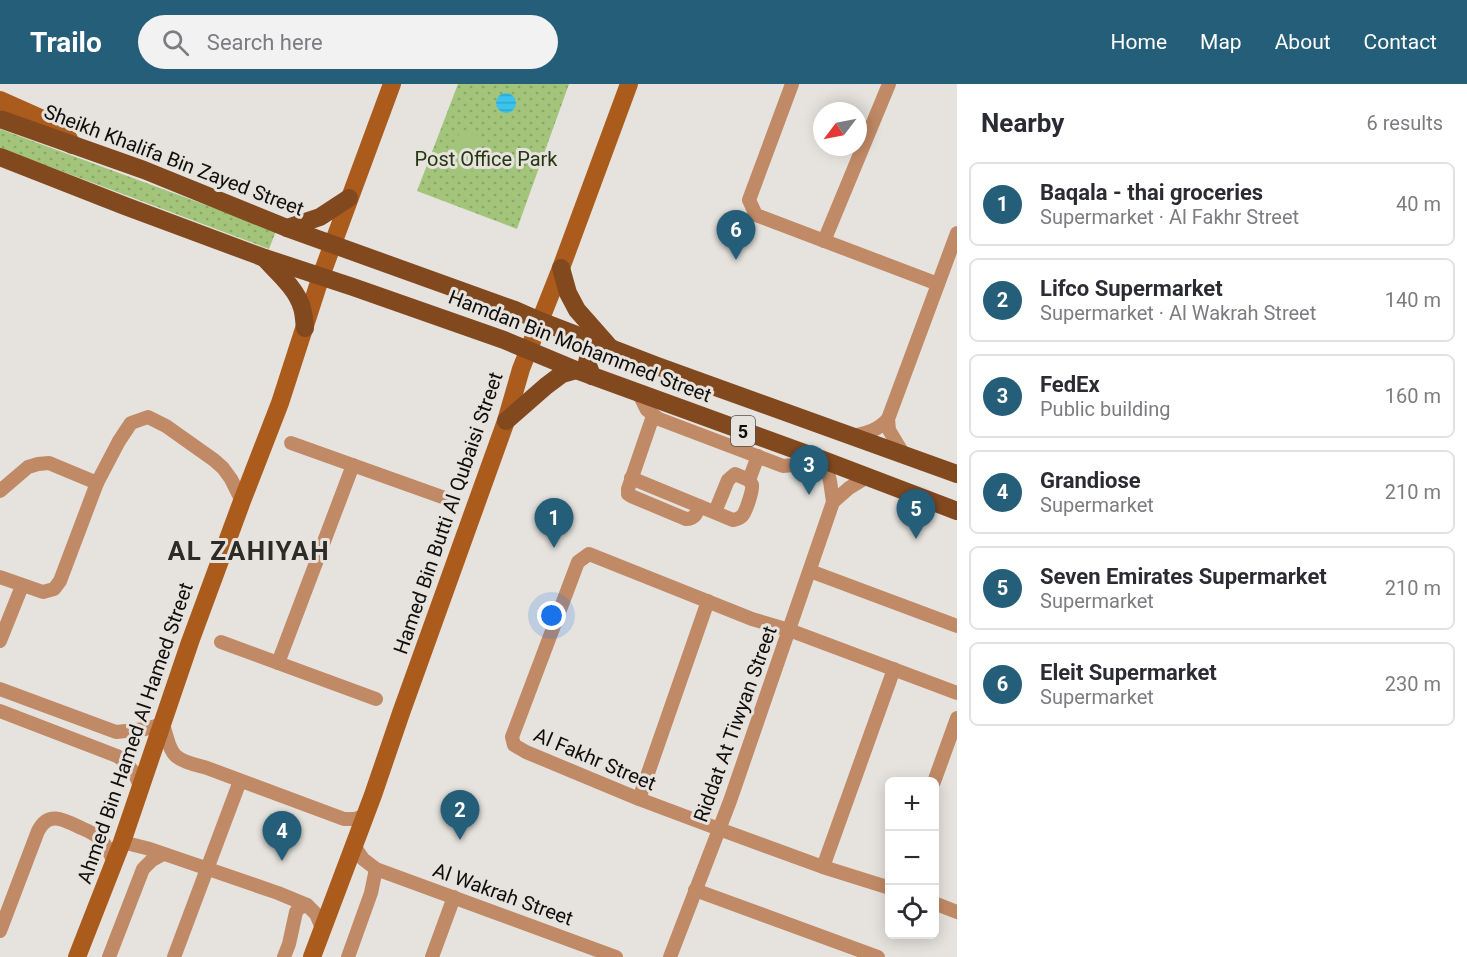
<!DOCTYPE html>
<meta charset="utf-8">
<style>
body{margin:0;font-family:Roboto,sans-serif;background:#f2f2f3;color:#2b2b33}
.controls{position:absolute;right:18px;bottom:18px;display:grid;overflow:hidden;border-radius:9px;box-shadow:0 3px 15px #0003}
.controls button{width:54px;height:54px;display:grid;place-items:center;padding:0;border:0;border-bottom:2px solid #e1e1e2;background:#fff;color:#2b2b33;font:30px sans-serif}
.compass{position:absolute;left:813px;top:18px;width:54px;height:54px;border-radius:50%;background:#fff;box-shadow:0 3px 15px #0003;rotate:238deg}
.you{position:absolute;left:552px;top:532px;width:21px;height:21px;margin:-15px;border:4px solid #fff;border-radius:50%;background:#1a73e8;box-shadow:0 0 0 9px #1a73e833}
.badge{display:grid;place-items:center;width:39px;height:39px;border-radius:50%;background:#255e78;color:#fff;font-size:20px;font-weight:700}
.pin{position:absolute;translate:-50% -50px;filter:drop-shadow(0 2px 3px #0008)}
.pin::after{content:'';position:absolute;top:32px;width:21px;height:18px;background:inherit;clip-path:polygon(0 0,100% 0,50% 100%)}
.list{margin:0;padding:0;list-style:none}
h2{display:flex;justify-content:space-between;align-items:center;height:78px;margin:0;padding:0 24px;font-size:26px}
h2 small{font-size:20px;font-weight:400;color:#7c7c81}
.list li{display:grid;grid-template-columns:39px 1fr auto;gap:18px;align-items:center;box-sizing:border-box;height:84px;margin:0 12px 12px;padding:0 12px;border:2px solid #e1e1e2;border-radius:9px}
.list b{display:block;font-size:22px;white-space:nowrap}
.list p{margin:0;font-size:20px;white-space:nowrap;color:#7c7c81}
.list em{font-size:20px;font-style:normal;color:#7c7c81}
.icon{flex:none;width:33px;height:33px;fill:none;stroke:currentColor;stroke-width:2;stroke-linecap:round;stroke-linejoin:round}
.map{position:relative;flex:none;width:957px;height:873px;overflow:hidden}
header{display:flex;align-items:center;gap:36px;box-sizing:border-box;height:84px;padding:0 30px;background:#255e78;color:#fff}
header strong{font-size:28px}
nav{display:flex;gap:33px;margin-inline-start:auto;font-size:21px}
.search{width:420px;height:54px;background:#f2f2f3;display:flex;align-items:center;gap:15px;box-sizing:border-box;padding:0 21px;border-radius:33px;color:#7c7c81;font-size:22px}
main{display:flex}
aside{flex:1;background:#fff}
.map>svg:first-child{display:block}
.park{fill:url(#park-dots)}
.pitch{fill:#a2c47b}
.water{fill:url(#water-rules)}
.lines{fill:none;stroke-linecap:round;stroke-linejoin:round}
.street{stroke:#c18a66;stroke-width:14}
.secondary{stroke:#ab5b1b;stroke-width:18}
.primary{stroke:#82491f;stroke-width:18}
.labels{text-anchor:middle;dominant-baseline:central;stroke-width:6;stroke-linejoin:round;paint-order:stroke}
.shield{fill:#e6e3de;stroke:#504e4c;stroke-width:1.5}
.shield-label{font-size:18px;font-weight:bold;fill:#0f0e0d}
.park-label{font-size:20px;fill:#273711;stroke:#e6e3de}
.street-label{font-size:20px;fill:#0f0e0d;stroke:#e6e3de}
.district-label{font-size:26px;font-weight:bold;letter-spacing:1.5px;fill:#2d2b27;stroke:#e6e3de}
</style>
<header>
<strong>Trailo</strong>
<div class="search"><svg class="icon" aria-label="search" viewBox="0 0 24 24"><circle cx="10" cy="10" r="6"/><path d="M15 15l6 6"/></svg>Search here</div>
<nav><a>Home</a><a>Map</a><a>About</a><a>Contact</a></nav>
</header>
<main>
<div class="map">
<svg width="957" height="873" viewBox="0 0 957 873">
<defs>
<pattern id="park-dots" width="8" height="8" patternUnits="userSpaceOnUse" patternTransform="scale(1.5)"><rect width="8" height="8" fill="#a2c47b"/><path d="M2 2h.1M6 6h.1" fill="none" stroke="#8aa769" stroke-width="1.8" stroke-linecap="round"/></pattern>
<pattern id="water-rules" width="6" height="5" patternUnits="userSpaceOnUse" patternTransform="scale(1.5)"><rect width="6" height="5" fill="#3bc2ed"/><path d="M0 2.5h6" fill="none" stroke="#33a6ca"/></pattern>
</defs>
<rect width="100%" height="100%" fill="#e6e3de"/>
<!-- park -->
<g class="park">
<polygon points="458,0 569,0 517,145 417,107"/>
<polygon points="0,45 276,147 269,165 0,64"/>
</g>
<!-- pitch -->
<polygon class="pitch" points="460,46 483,54 470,92 448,84"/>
<!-- water -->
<circle class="water" cx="506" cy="19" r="10"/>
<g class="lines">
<!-- street -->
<g class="street">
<polyline points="792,0 749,116 756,131 938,200"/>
<polyline points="824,157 889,0"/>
<polyline points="638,308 647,326 659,335 783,382 804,380 818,374"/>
<path d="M653 332 628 405V410L631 412 686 435C695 435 697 429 699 422"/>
<path d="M853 352C868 349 878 346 888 335"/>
<polyline points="291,359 445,414"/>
<polyline points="904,371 889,346 888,335 957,149"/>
<path d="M631 394 733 436C737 435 739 435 742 432 746 428 753 406 752 401 751 399 750 397 749 396L758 372"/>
<polyline points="0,407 28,383 38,380 49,379 97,399"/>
<polyline points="833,418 849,404 867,393"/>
<polyline points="715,428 728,396 735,390 749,396"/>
<polyline points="810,487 957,542"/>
<polyline points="0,493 43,508 54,505 60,497 97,399 119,357 131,339 148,333 166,342 214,376 223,384 231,395 242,417"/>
<polyline points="0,557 22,502"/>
<polyline points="221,558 376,615"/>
<polyline points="278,579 353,381"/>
<path d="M0 605 116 648 145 645 163 640C173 675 171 674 207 684L344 735H355L366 731"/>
<path d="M0 627 117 672C130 680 137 691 141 706"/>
<polyline points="934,698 957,634"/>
<polyline points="639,715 708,517"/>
<polyline points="122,758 150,765 278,809 307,821 316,830 322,844"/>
<polyline points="354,762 363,775 376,785 616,873"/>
<polyline points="823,783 894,585"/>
<polyline points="890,804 823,783 719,745 639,715 526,668 514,661 512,653 578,478 589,470 752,535 789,546 957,609"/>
<polyline points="695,806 878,873"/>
<polyline points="934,819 957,828"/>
<path d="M0 847 38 747C48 727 63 735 79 743 86 746 94 749 100 755 107 762 111 770 114 780"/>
<polyline points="109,873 143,785 152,776 163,770"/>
<polyline points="174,873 240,697"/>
<polyline points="284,873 289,860 296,828 299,824 307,821"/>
<polyline points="348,873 371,809 376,785"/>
<polyline points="432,873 454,813"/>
<polyline points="670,873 730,717 833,418 830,397 825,377"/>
</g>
<!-- secondary -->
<g class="secondary">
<polyline points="0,16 63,44 72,61"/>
<polyline points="77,873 122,758 190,558 242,417 280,319 321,192 392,0"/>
<polyline points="312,873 373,711 401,629 506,337 521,285 561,184 629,0"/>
</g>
<!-- primary -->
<g class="primary">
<polyline points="0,35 144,86 287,144 515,226 540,237 657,282 957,390"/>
<polyline points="0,73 125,122 262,173 353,203 504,256 576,286 818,374 957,427"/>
<polyline points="287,144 320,133 349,114"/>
<path d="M264 174C277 188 297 205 302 224 304 230 304 237 305 244"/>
<polyline points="561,184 568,209 577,226 607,260"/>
<polyline points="592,292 587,278 589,272 597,267 610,263"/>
<polyline points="506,337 546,302 562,290 576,286"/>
</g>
</g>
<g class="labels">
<!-- shield labels -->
<rect class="shield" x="731" y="332" width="24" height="30" rx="4.5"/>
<g class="shield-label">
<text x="743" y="347">5</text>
</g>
<!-- park labels -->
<g class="park-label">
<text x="486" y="75">Post Office Park</text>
</g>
<!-- street labels -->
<g class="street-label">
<text transform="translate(174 76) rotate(21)">Sheikh Khalifa Bin Zayed Street</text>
<text transform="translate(580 262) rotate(21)">Hamdan Bin Mohammed Street</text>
<text transform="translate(448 429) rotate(-71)">Hamed Bin Butti Al Qubaisi Street</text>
<text transform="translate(735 640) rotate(-70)">Riddat At Tiwyan Street</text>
<text transform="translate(135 649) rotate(-71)">Ahmed Bin Hamed Al Hamed Street</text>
<text transform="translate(595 675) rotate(23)">Al Fakhr Street</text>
<text transform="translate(503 810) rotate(20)">Al Wakrah Street</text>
</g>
<!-- district labels -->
<g class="district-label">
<text x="249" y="467">AL ZAHIYAH</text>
</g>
</g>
</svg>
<div class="controls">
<button>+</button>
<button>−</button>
<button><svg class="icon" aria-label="locate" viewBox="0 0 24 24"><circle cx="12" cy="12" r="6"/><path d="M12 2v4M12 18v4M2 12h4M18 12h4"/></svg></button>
</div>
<svg class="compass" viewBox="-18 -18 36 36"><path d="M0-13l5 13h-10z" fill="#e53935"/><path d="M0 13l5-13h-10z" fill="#7c7c81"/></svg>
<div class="you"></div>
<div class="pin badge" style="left:554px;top:464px">1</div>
<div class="pin badge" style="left:460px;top:756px">2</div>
<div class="pin badge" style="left:809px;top:411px">3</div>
<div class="pin badge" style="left:282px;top:777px">4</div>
<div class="pin badge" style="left:916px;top:455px">5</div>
<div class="pin badge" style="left:736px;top:176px">6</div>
</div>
<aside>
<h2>Nearby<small>6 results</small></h2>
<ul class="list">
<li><span class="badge">1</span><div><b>Baqala - thai groceries</b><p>Supermarket · Al Fakhr Street</p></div><em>40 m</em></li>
<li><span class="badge">2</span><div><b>Lifco Supermarket</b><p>Supermarket · Al Wakrah Street</p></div><em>140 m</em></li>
<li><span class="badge">3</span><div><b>FedEx</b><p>Public building</p></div><em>160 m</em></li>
<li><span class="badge">4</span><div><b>Grandiose</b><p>Supermarket</p></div><em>210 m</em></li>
<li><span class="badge">5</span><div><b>Seven Emirates Supermarket</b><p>Supermarket</p></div><em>210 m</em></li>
<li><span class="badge">6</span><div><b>Eleit Supermarket</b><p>Supermarket</p></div><em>230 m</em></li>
</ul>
</aside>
</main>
